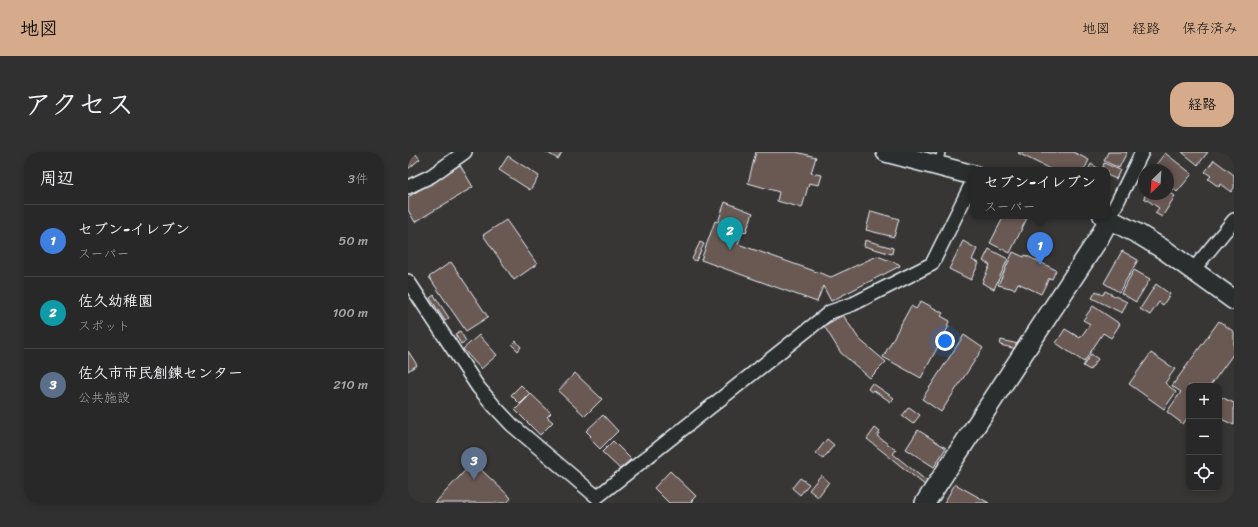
<!DOCTYPE html>
<html lang="ja">
<meta charset="utf-8">
<style>
body{margin:0;font-family:Sriracha,"Klee One",sans-serif;background:#313030;color:#f1f3f6}
.controls{position:absolute;right:12px;bottom:12px;display:grid;overflow:hidden;border-radius:8px;box-shadow:0 2px 6px #0003}
.controls button{width:36px;height:36px;display:grid;place-items:center;padding:0;border:0;border-bottom:1px solid #454445;background:#292828;color:#f1f3f6;font:20px sans-serif}
.compass{position:absolute;left:730px;top:12px;width:36px;height:36px;border-radius:50%;background:#292828;box-shadow:0 2px 6px #0003;rotate:205deg}
.you{position:absolute;left:537px;top:189px;width:14px;height:14px;margin:-10px;border:3px solid #fff;border-radius:50%;background:#1a73e8;box-shadow:0 0 0 6px #1a73e833}
.badge{display:grid;place-items:center;width:26px;height:26px;border-radius:50%;background:#d6ab8b;color:#fff;font-size:13px;font-weight:700}
.pin{position:absolute;translate:-50% -33px;filter:drop-shadow(0 1px 2px #0008)}
.pin::after{content:'';position:absolute;top:21px;width:14px;height:12px;background:inherit;clip-path:polygon(0 0,100% 0,50% 100%)}
.popup{position:absolute;left:562px;top:15px;width:140px;height:52px;box-sizing:border-box;display:grid;place-content:center;border-radius:8px;background:#292828;filter:drop-shadow(0 1px 3px #0005);font-size:13px;white-space:nowrap;color:#a5a6a8}
.popup b{font-size:15px;color:#f1f3f6}
.popup::after{content:'';position:absolute;left:50%;top:100%;margin-left:-8px;border:8px solid transparent;border-top-color:#292828}
.list{margin:0;padding:0;list-style:none}
h2{display:flex;justify-content:space-between;align-items:center;height:52px;margin:0;padding:0 16px;font-size:17px}
h2 small{font-size:13px;font-weight:400;color:#a5a6a8}
.list li{display:grid;grid-template-columns:26px 1fr auto;gap:12px;align-items:center;box-sizing:border-box;height:72px;padding:0 16px;border-top:1px solid #454445}
.list b{display:block;font-size:15px;white-space:nowrap}
.list p{margin:0;font-size:13px;white-space:nowrap;color:#a5a6a8}
.list em{font-size:13px;font-style:normal;color:#a5a6a8}
.icon{flex:none;width:22px;height:22px;fill:none;stroke:currentColor;stroke-width:2;stroke-linecap:round;stroke-linejoin:round}
.map{position:relative;flex:none;width:826px;height:351px;overflow:hidden;border-radius:16px}
header{display:flex;align-items:center;gap:24px;box-sizing:border-box;height:56px;padding:0 20px;background:#d6ab8b;color:#111}
header strong{font-size:19px}
nav{display:flex;gap:22px;margin-inline-start:auto;font-size:14px}
.intro{display:flex;align-items:center;justify-content:space-between;box-sizing:border-box;height:96px;padding:0 24px}
h1{margin:0;font-size:28px}
.button{padding:10px 18px;border-radius:16px;background:#d6ab8b;color:#111;font-size:14px;font-weight:700}
main{display:flex;gap:24px;padding:0 24px}
aside{flex:1;background:#292828;border-radius:16px;box-shadow:0 2px 6px #0003}
.map>svg:first-child{display:block}
.building{fill:#6a5853;stroke:#e8f1f8}
.lines{fill:none;stroke-linecap:round;stroke-linejoin:round}
.lane-casing{stroke:#e8f1f8;stroke-width:10}
.street-casing{stroke:#e8f1f8;stroke-width:16}
.secondary-casing{stroke:#e8f1f8;stroke-width:22}
.lane{stroke:#2a2d2e;stroke-width:7}
.street{stroke:#2a2d2e;stroke-width:13}
.secondary{stroke:#2a2d2e;stroke-width:19}
</style>
<header>
<strong>地図</strong>
<nav><a>地図</a><a>経路</a><a>保存済み</a></nav>
</header>
<div class="intro"><h1>アクセス</h1><a class="button">経路</a></div>
<main>
<aside>
<h2>周辺<small>3件</small></h2>
<ul class="list">
<li><span class="badge" style="background:#3f7fe0">1</span><div><b>セブン-イレブン</b><p>スーパー</p></div><em>50 m</em></li>
<li><span class="badge" style="background:#0f9aa8">2</span><div><b>佐久幼稚園</b><p>スポット</p></div><em>100 m</em></li>
<li><span class="badge" style="background:#5c6f8a">3</span><div><b>佐久市市民創錬センター</b><p>公共施設</p></div><em>210 m</em></li>
</ul>
</aside>
<div class="map">
<svg width="826" height="351" viewBox="0 0 826 351">
<rect width="100%" height="100%" fill="#373635"/>
<filter id="ink" filterUnits="userSpaceOnUse"><feTurbulence type="fractalNoise" baseFrequency=".025" numOctaves="2"/><feDisplacementMap in="SourceGraphic" scale="8" xChannelSelector="R" yChannelSelector="G"/><feConvolveMatrix kernelMatrix="1 2 1 2 8 2 1 2 1" color-interpolation-filters="sRGB"/></filter>
<g filter="url(#ink)">
<!-- building -->
<g class="building">
<polygon points="0,0 6,0 12,7 0,17"/>
<polygon points="138,0 154,0 150,7"/>
<polygon points="348,0 388,0 408,5 403,21 414,23 411,33 401,31 394,56 369,49 371,40 340,31"/>
<polygon points="611,0 665,0 681,8 676,18 644,18 610,1"/>
<polygon points="700,0 719,0 711,16 696,9"/>
<polygon points="774,0 800,0 790,13"/>
<polygon points="757,1 784,22 769,40 766,37 765,38 760,34 760,18 744,18"/>
<polygon points="100,4 131,24 122,38 91,18"/>
<polygon points="806,8 826,23 826,36 823,40 812,32 811,35 800,27 803,24 797,20"/>
<polygon points="696,11 712,18 708,27 699,23 699,18 694,18"/>
<polygon points="683,12 690,16 689,18 680,18"/>
<polygon points="52,13 65,35 7,70 0,58 0,45"/>
<polygon points="760,39 767,44 754,65 747,61 751,56 736,46 738,42 760,42"/>
<polygon points="317,50 345,61 338,80 335,79 330,92 423,125 469,104 491,112 492,114 423,149 415,134 409,150 293,108 307,69 310,70"/>
<polygon points="463,59 491,67 486,85 458,78"/>
<polygon points="596,64 620,64 602,101 582,91"/>
<polygon points="98,68 129,112 106,128 75,83"/>
<polygon points="457,88 485,96 484,102 456,94"/>
<polygon points="555,89 569,97 564,108 571,111 563,128 541,117"/>
<polygon points="292,90 296,92 288,109 284,107"/>
<polygon points="581,97 600,107 586,137 574,131 582,113 575,109"/>
<polygon points="714,99 730,108 711,140 696,131"/>
<polygon points="605,100 616,105 617,103 648,118 644,127 641,126 633,142 610,131 607,137 590,133"/>
<polygon points="43,110 80,165 58,179 21,125"/>
<polygon points="726,118 742,127 728,150 713,141"/>
<polygon points="748,132 762,142 755,153 751,150 742,163 732,157"/>
<polygon points="688,139 695,143 697,139 719,150 714,161 684,146"/>
<polygon points="26,143 41,166 37,169 22,146"/>
<polygon points="513,149 535,161 533,164 542,169 539,173 541,174 513,226 475,205 503,154 508,157"/>
<polygon points="685,154 712,172 703,186 695,181 676,210 648,191 657,177 672,186 682,172 675,168"/>
<polygon points="435,163 451,187 478,210 462,226 433,201 416,174"/>
<polygon points="811,169 826,180 826,201 802,234 781,234 781,264 775,272 759,260 773,240 764,234"/>
<polygon points="52,179 58,189 53,192 47,182"/>
<polygon points="71,183 89,203 73,217 55,197"/>
<polygon points="556,183 575,196 533,260 514,247"/>
<polygon points="593,188 610,192 609,197 592,193"/>
<polygon points="108,189 113,195 110,199 104,193"/>
<polygon points="0,199 9,213 0,219"/>
<polygon points="743,201 767,217 757,231 768,240 756,257 721,232"/>
<polygon points="683,202 690,207 682,218 675,214"/>
<polygon points="167,221 194,247 177,264 150,239"/>
<polygon points="464,231 486,246 483,250 465,238 464,240 460,237"/>
<polygon points="113,233 122,242 112,252 103,243"/>
<polygon points="123,242 143,261 139,265 145,270 132,283 107,258"/>
<polygon points="811,244 826,251 826,273 811,266"/>
<polygon points="501,255 512,263 505,272 494,264"/>
<polygon points="195,263 210,279 192,297 181,286 183,284 178,279"/>
<polygon points="467,276 472,280 469,284 488,298 485,302 520,330 518,334 459,287"/>
<polygon points="510,278 538,296 526,315 498,297"/>
<polygon points="419,287 426,293 415,307 408,301"/>
<polygon points="205,289 223,307 212,317 194,300"/>
<polygon points="65,310 103,346 99,351 27,351"/>
<polygon points="262,319 288,344 283,349 286,351 261,351 246,336"/>
<polygon points="413,323 421,330 410,345 401,338"/>
<polygon points="392,326 401,332 392,343 384,336"/>
<polygon points="547,332 581,351 536,351"/>
</g>
<g class="lines">
<!-- lane casing -->
<g class="lane-casing">
<polyline id="lane" points="530,14 533,0"/>
</g>
<!-- street casing -->
<g class="street-casing">
<g id="street">
<polyline points="0,35 23,24 57,0"/>
<polyline points="701,67 734,0"/>
<polyline points="785,118 826,68"/>
<polyline points="0,129 70,235 87,255 104,273 189,345 422,160 445,152 524,112 565,29"/>
</g>
</g>
<!-- secondary casing -->
<g class="secondary-casing">
<g id="secondary">
<polyline points="478,0 565,23"/>
<polyline points="695,64 732,83 758,99 826,148"/>
<polyline points="517,351 691,86 701,67"/>
</g>
</g>
<!-- lane -->
<use href="#lane" class="lane"/>
<!-- street -->
<use href="#street" class="street"/>
<!-- secondary -->
<use href="#secondary" class="secondary"/>
</g>
</g>
</svg>
<div class="controls">
<button>+</button>
<button>−</button>
<button><svg class="icon" aria-label="locate" viewBox="0 0 24 24"><circle cx="12" cy="12" r="6"/><path d="M12 2v4M12 18v4M2 12h4M18 12h4"/></svg></button>
</div>
<svg class="compass" viewBox="-18 -18 36 36"><path d="M0-13l5 13h-10z" fill="#e53935"/><path d="M0 13l5-13h-10z" fill="#a5a6a8"/></svg>
<div class="you"></div>
<div class="pin badge" style="left:632px;top:113px;background:#3f7fe0">1</div>
<div class="popup"><b>セブン-イレブン</b>スーパー</div>
<div class="pin badge" style="left:322px;top:98px;background:#0f9aa8">2</div>
<div class="pin badge" style="left:66px;top:328px;background:#5c6f8a">3</div>
</div>
</main>
